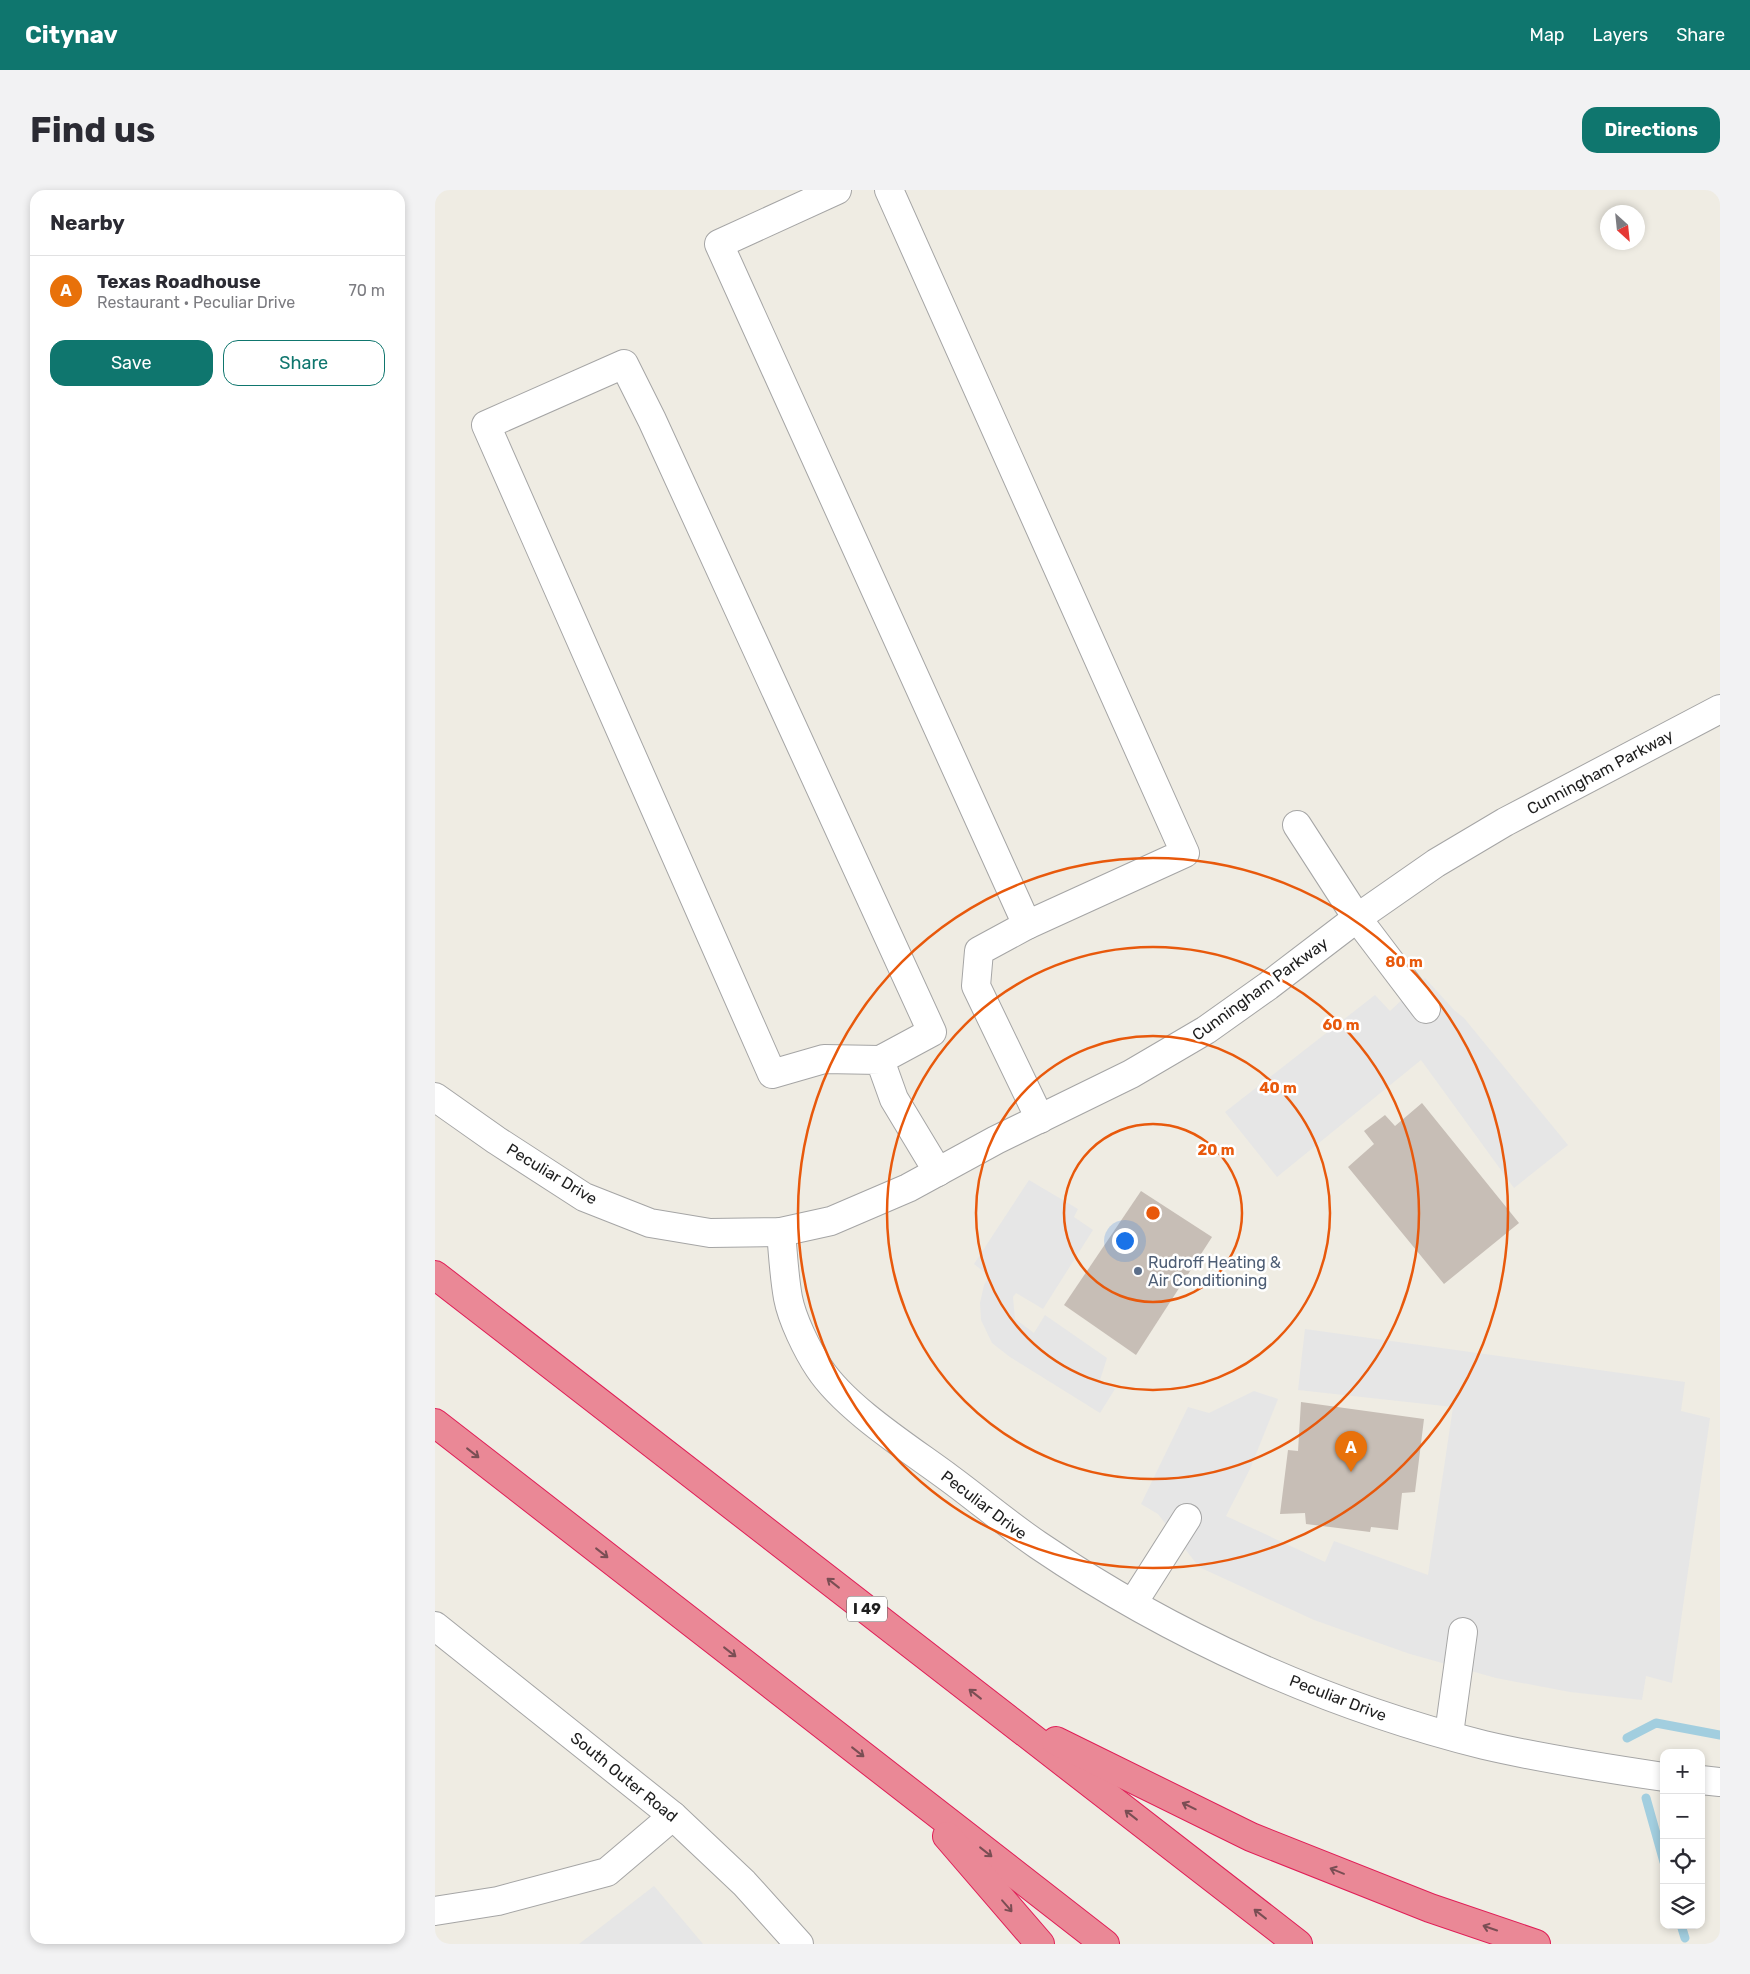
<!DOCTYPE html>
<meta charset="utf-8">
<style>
body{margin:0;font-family:Rubik,sans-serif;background:#f2f2f3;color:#2b2b33}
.controls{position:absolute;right:15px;bottom:15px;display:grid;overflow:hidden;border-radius:10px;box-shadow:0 2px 8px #0003}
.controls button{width:45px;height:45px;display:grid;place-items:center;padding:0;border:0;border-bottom:1px solid #e1e1e2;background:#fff;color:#2b2b33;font:25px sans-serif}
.compass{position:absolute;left:1165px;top:15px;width:45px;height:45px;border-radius:50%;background:#fff;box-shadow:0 2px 8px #0003;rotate:153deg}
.you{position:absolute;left:689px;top:1050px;width:18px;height:18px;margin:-12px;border:4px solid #fff;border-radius:50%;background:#1a73e8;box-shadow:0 0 0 8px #1a73e833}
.badge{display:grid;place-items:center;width:32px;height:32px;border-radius:50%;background:#0f766e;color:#fff;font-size:16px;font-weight:700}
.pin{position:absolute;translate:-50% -41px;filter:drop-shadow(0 1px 2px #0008)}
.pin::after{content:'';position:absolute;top:26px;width:18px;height:15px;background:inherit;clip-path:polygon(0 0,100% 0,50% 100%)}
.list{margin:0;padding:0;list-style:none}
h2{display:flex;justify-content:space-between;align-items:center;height:65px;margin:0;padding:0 20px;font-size:21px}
h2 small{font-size:16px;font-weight:400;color:#7c7c81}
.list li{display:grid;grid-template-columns:32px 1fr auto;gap:15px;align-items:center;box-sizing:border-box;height:70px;padding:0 20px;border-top:1px solid #e1e1e2}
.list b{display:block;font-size:19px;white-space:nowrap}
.list p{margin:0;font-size:16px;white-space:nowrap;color:#7c7c81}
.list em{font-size:16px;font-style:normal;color:#7c7c81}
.actions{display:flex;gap:10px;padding:15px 20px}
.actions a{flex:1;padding:11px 0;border:1px solid #0f766e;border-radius:15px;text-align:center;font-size:18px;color:#0f766e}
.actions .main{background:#0f766e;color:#fff}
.icon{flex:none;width:28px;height:28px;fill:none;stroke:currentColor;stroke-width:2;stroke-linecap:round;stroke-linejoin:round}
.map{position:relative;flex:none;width:1285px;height:1754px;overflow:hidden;border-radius:15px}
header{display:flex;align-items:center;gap:30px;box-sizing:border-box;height:70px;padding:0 25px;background:#0f766e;color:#fff}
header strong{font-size:24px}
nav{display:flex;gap:28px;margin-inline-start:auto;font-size:18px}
.intro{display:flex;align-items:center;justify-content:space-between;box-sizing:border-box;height:120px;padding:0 30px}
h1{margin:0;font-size:35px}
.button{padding:12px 22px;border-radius:15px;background:#0f766e;color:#fff;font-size:18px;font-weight:700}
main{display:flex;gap:30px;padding:0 30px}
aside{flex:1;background:#fff;border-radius:15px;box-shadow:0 2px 8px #0003}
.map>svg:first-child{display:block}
.parking{fill:#e6e6e6}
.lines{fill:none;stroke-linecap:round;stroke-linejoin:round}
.stream{stroke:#a2cedf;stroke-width:9}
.building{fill:#c7beb6}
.minor-casing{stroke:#a5a5a5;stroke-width:30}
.highway-casing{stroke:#e01e57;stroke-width:30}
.minor{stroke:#fff;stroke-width:28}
.highway{stroke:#ea8896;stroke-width:28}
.oneway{stroke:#7a4e54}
.ring{fill:none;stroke:#e8590c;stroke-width:2.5}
.service-dot{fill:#5c6f8a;stroke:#fff;stroke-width:2}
.labels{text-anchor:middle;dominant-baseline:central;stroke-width:5;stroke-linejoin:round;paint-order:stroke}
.shield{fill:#fff;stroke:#626262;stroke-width:1}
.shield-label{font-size:15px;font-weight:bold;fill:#1e1e1e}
.street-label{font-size:16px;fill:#1e1e1e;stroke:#fff}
.service-label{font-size:16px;fill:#4e5e75;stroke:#fff;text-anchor:start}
.centre{fill:#e8590c;stroke:#fff;stroke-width:2.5}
.ring-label{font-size:15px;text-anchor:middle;font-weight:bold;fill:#e8590c;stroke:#fff;stroke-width:5;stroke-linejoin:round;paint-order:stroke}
</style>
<header>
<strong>Citynav</strong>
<nav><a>Map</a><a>Layers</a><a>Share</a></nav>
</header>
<div class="intro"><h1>Find us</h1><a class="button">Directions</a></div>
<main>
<aside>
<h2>Nearby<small></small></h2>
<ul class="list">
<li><span class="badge" style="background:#e8710a">A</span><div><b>Texas Roadhouse</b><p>Restaurant · Peculiar Drive</p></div><em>70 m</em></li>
</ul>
<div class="actions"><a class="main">Save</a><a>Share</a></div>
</aside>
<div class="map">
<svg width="1285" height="1754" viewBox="0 0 1285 1754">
<rect width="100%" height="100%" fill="#efece3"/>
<!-- parking -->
<g class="parking">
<polygon points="990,788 1019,820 1029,828 1133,955 1079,998 986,870 842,987 790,922 940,805 955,821"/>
<polygon points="594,990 643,1019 639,1027 658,1040 608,1119 581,1103 578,1107 580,1129 599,1143 610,1125 672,1168 665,1190 680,1199 665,1223 575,1167 557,1153 546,1130 545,1113 549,1095 554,1086 539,1074"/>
<polygon points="870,1139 1250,1192 1246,1221 1275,1228 1237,1493 1211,1486 1207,1510 1135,1502 1061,1488 975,1464 879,1430 764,1377 723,1324 706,1314 753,1217 774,1223 819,1201 843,1209 815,1279 791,1326 890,1372 899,1351 993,1385 1018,1217 863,1200"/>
<polygon points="219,1696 268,1754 144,1754"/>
</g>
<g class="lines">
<!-- stream -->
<g class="stream">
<polyline points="1192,1548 1221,1533 1285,1545"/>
<polyline points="1211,1608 1229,1672"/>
<polyline points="1246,1735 1250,1748"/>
</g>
</g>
<!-- building -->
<g class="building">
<polygon points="987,913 1084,1033 1009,1094 913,977 939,954 929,941 950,925 960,936"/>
<polygon points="706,1001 777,1047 701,1165 629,1115"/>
<polygon points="866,1212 989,1229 980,1302 967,1303 963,1340 936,1337 935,1342 871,1334 870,1323 845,1324 853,1260 863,1261"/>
</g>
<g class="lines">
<!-- minor casing -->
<g class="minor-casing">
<g id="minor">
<polyline points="402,0 284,54 592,735"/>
<polyline points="454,0 750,663 592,735 544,761 541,796 605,929"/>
<polyline points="862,635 922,728 991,819"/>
<polyline points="445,870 389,869 337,884 51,235 189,174 217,230 497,842 445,870 459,909 503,982"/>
<polyline points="0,907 61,950 149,1007 215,1033 275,1043 346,1042 396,1031 473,998 561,950 696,884 771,840 833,796 922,728 1001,673 1070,632 1285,519"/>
<path d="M346 1042C348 1063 349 1086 353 1108 357 1129 372 1160 384 1178 411 1219 475 1259 514 1288 544 1310 572 1334 603 1355 737 1446 892 1516 1049 1555 1109 1569 1168 1578 1229 1587"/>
<polyline points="698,1413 752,1328"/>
<polyline points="0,1436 238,1626 309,1693 364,1754"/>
<polyline points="1014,1544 1028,1442"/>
<polyline points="1266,1590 1285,1592"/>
<polyline points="0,1721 63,1711 172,1682 238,1626"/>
</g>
</g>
<!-- highway casing -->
<g class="highway-casing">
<g id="highway">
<polyline points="0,1085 863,1754"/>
<polyline points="0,1233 670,1754"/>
<polyline points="621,1551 816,1647 995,1718 1101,1754"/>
<polyline points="512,1646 605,1754"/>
</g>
</g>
<!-- minor -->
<use href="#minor" class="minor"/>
<!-- highway -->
<use href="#highway" class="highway"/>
</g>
<!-- one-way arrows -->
<defs><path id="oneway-shaft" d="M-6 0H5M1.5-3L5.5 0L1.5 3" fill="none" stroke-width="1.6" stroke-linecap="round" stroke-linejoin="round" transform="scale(1.25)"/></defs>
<g class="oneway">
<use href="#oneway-shaft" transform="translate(38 1263) rotate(38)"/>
<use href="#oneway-shaft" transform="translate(167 1363) rotate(38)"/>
<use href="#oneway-shaft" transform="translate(398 1393) rotate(-142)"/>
<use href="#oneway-shaft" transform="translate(295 1462) rotate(38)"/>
<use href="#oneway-shaft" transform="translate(540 1504) rotate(-142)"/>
<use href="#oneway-shaft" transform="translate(423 1562) rotate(38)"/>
<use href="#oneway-shaft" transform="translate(754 1616) rotate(-154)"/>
<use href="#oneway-shaft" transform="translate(696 1625) rotate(-142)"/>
<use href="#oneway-shaft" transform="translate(551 1662) rotate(38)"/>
<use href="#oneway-shaft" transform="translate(902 1681) rotate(-158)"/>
<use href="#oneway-shaft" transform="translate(572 1716) rotate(49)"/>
<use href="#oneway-shaft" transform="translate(825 1724) rotate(-142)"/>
<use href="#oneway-shaft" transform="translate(1055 1738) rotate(-161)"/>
</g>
<!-- distance rings -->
<g class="ring">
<circle cx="718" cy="1023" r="89"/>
<circle cx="718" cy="1023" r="177"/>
<circle cx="718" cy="1023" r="266"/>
<circle cx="718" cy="1023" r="355"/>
</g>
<!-- markers -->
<circle class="service-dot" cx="703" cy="1081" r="5"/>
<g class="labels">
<!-- shield labels -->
<rect class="shield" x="412" y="1406.5" width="40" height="25" rx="4"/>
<g class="shield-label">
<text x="432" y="1419">I 49</text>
</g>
<!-- street labels -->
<g class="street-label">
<text transform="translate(1165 582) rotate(-28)">Cunningham Parkway</text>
<text transform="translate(825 799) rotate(-36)">Cunningham Parkway</text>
<text transform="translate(117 984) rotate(31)">Peculiar Drive</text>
<text transform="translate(549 1315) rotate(37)">Peculiar Drive</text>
<text transform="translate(903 1508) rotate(21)">Peculiar Drive</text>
<text transform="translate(189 1587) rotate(39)">South Outer Road</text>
</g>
<!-- service labels -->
<g class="service-label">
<text x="713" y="1072">Rudroff Heating &amp;<tspan x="713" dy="18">Air Conditioning</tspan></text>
</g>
</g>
<circle cx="718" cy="1023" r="8" class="centre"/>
<g class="ring-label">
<text x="969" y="777">80 m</text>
<text x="906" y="840">60 m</text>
<text x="843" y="903">40 m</text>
<text x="781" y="965">20 m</text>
</g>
</svg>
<div class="controls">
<button>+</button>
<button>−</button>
<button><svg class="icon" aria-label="locate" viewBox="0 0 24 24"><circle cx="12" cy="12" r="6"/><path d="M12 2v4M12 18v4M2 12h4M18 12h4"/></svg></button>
<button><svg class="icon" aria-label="layers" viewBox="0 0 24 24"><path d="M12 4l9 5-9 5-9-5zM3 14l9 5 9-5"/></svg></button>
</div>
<svg class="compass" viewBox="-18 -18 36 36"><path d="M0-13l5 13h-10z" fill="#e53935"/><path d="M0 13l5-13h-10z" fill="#7c7c81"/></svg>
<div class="you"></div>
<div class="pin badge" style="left:916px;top:1282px;background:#e8710a">A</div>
</div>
</main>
